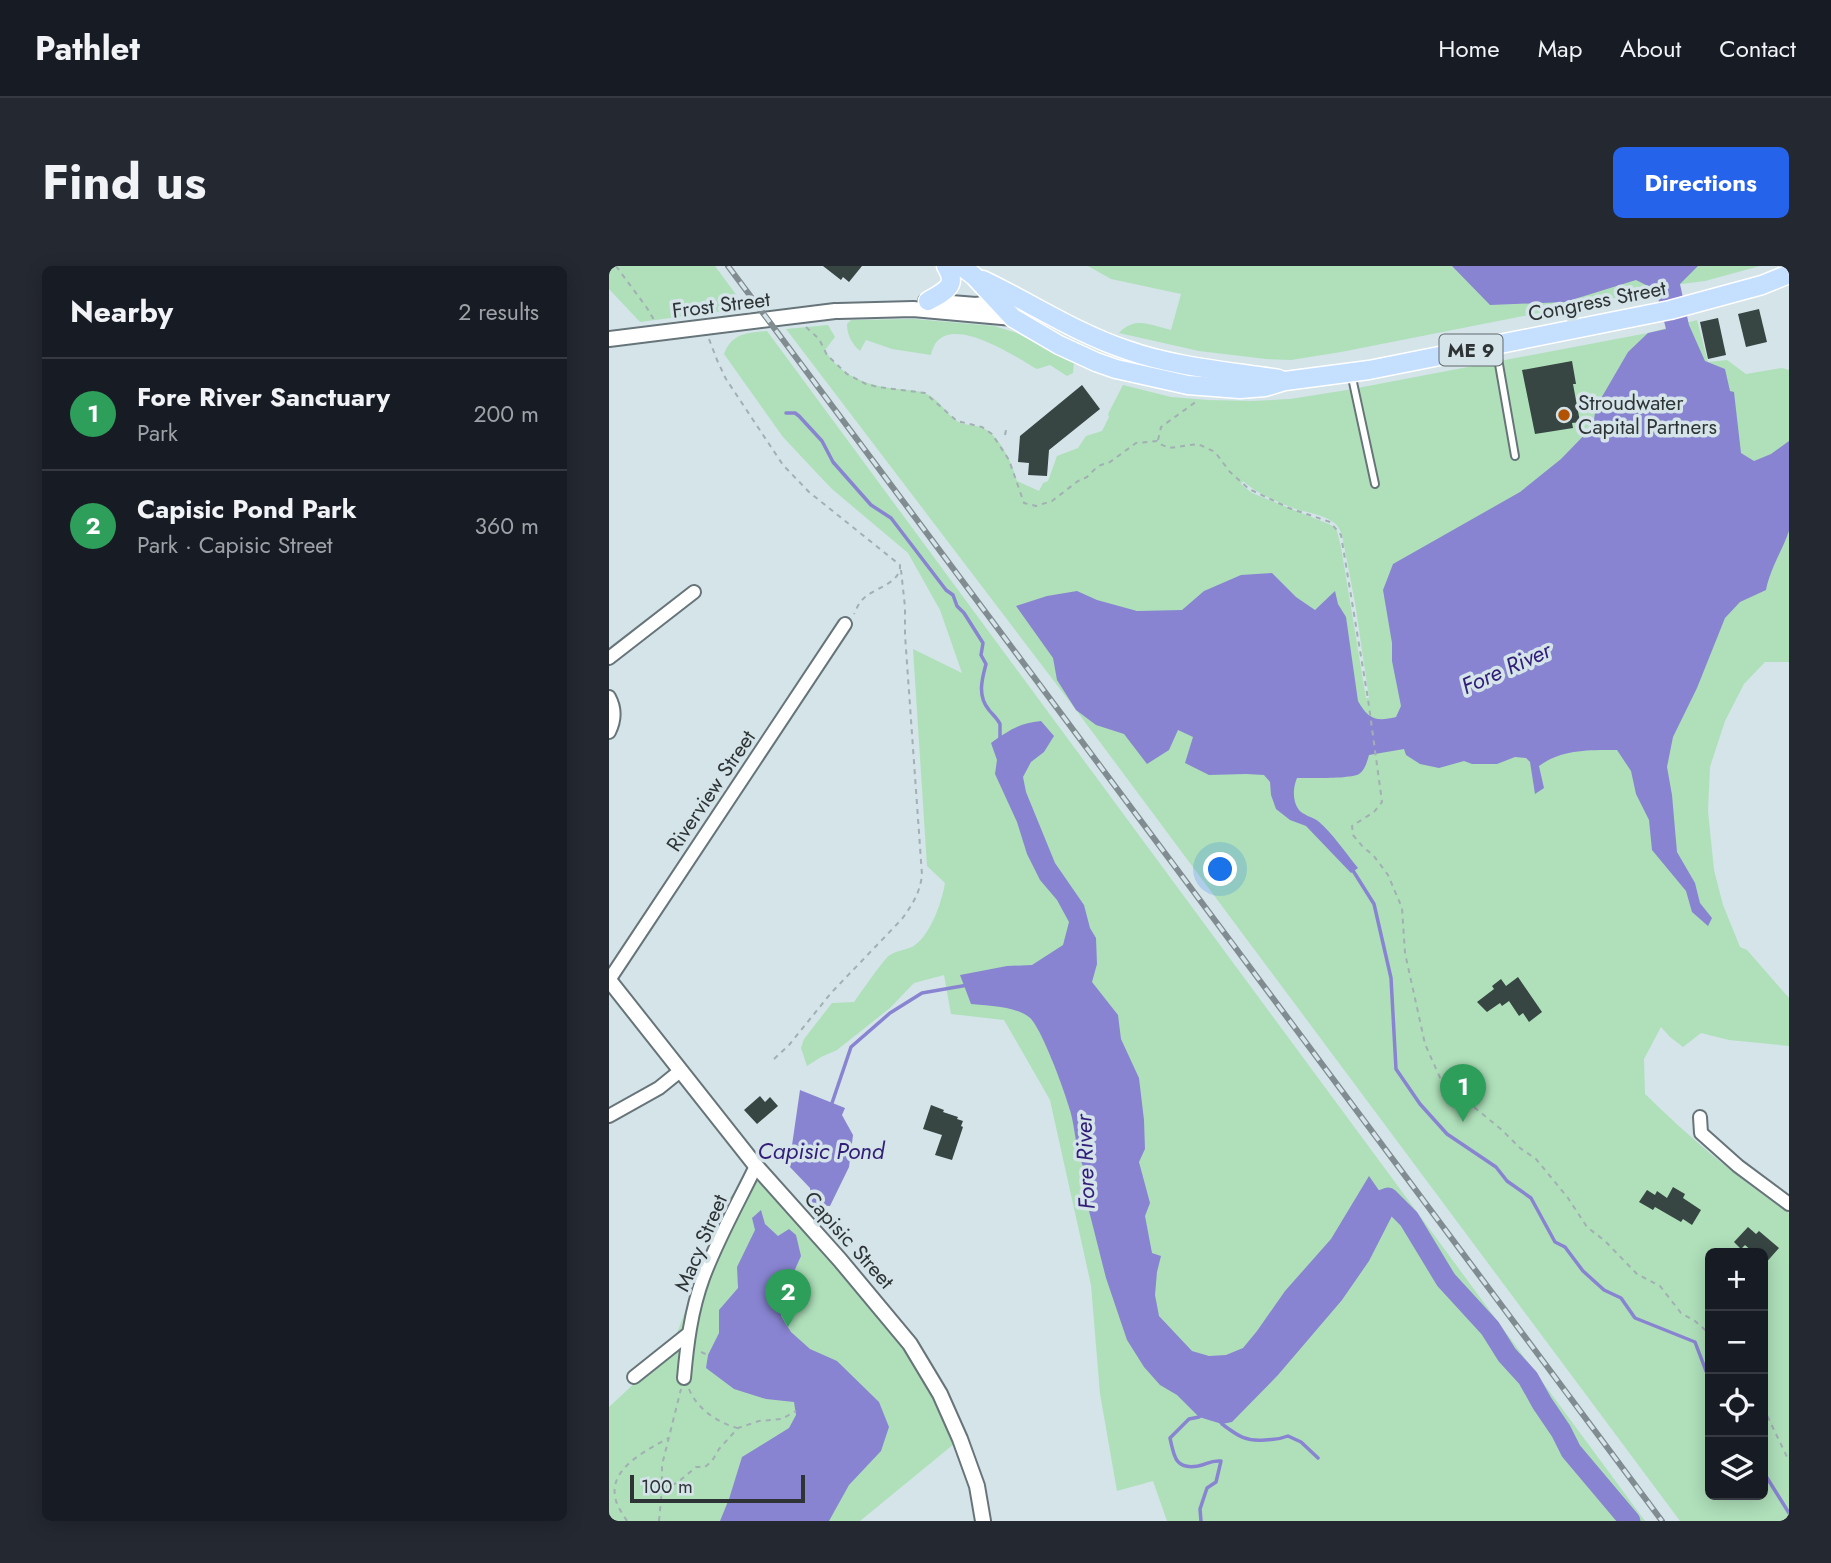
<!DOCTYPE html>
<meta charset="utf-8">
<style>
body{margin:0;font-family:Jost,sans-serif;background:#242831;color:#f1f3f6}
.controls{position:absolute;right:21px;bottom:21px;display:grid;overflow:hidden;border-radius:10px;box-shadow:0 4px 18px #0003}
.controls button{width:63px;height:63px;display:grid;place-items:center;padding:0;border:0;border-bottom:2px solid #363941;background:#171b24;color:#f1f3f6;font:35px sans-serif}
.scale{position:absolute;left:21px;bottom:18px;width:175px;box-sizing:border-box;padding-left:7px;border:4px solid #2e3436;border-top:0;font-size:19px;line-height:24px;white-space:nowrap;color:#2e3436;-webkit-text-stroke:5px #d4e4e9;paint-order:stroke}
.you{position:absolute;left:612px;top:604px;width:24px;height:24px;margin:-18px;border:5px solid #fff;border-radius:50%;background:#1a73e8;box-shadow:0 0 0 10px #1a73e833}
.badge{display:grid;place-items:center;width:46px;height:46px;border-radius:50%;background:#2563eb;color:#fff;font-size:23px;font-weight:700}
.pin{position:absolute;translate:-50% -58px;filter:drop-shadow(0 2px 4px #0008)}
.pin::after{content:'';position:absolute;top:37px;width:24px;height:21px;background:inherit;clip-path:polygon(0 0,100% 0,50% 100%)}
.list{margin:0;padding:0;list-style:none}
h2{display:flex;justify-content:space-between;align-items:center;height:91px;margin:0;padding:0 28px;font-size:30px}
h2 small{font-size:23px;font-weight:400;color:#9ea1a6}
.list li{display:grid;grid-template-columns:46px 1fr auto;gap:21px;align-items:center;box-sizing:border-box;height:112px;padding:0 28px;border-top:2px solid #363941}
.list b{display:block;font-size:26px;white-space:nowrap}
.list p{margin:0;font-size:23px;white-space:nowrap;color:#9ea1a6}
.list em{font-size:23px;font-style:normal;color:#9ea1a6}
.icon{flex:none;width:38px;height:38px;fill:none;stroke:currentColor;stroke-width:2;stroke-linecap:round;stroke-linejoin:round}
.map{position:relative;flex:none;width:1180px;height:1255px;overflow:hidden;border-radius:10px}
header{display:flex;align-items:center;gap:42px;box-sizing:border-box;height:98px;padding:0 35px;background:#171b24;border-bottom:2px solid #363941}
header strong{font-size:33px}
nav{display:flex;gap:38px;margin-inline-start:auto;font-size:24px}
.intro{display:flex;align-items:center;justify-content:space-between;box-sizing:border-box;height:168px;padding:0 42px}
h1{margin:0;font-size:49px}
.button{padding:18px 32px;border-radius:10px;background:#2563eb;color:#fff;font-size:24px;font-weight:700}
main{display:flex;gap:42px;padding:0 42px}
aside{flex:1;background:#171b24;border-radius:10px;box-shadow:0 4px 18px #0003}
.map>svg:first-child{display:block}
.green{fill:#afe0ba;fill-rule:evenodd}
.water{fill:#8984d1}
.lines{fill:none;stroke-linecap:round;stroke-linejoin:round}
.stream{stroke:#8984d1;stroke-width:3.5}
.river{stroke:#8984d1;stroke-width:21}
.building{fill:#374543}
.service-casing{stroke:#67757a;stroke-width:10}
.minor-casing{stroke:#67757a;stroke-width:16}
.tertiary-casing{stroke:#67757a;stroke-width:18}
.primary-casing{stroke:#fff;stroke-width:21}
.path{stroke:#a2afb3;stroke-width:2;stroke-dasharray:5 5;stroke-linecap:butt}
.service{stroke:#fff;stroke-width:6}
.minor{stroke:#fff;stroke-width:12}
.tertiary{stroke:#fff;stroke-width:14}
.primary{stroke:#c4dfff;stroke-width:18}
.rail-casing{stroke:#818c90;stroke-width:6}
.rail{stroke:#d4e4e9;stroke-width:3.5;stroke-dasharray:10;stroke-linecap:butt}
.poi-dot{fill:#b15300;stroke:#d4e4e9;stroke-width:2.5}
.labels{text-anchor:middle;dominant-baseline:central;stroke-width:7;stroke-linejoin:round;paint-order:stroke}
.shield{fill:#d4e4e9;stroke:#60696c;stroke-width:2}
.shield-label{font-size:19px;font-weight:bold;fill:#2e3436}
.street-label{font-size:21px;fill:#2e3436;stroke:#d4e4e9}
.poi-label{font-size:21px;fill:#2e3436;stroke:#d4e4e9;text-anchor:start}
.water-label{font-size:23px;font-style:italic;fill:#321d78;stroke:#d4e4e9}
</style>
<header>
<strong>Pathlet</strong>
<nav><a>Home</a><a>Map</a><a>About</a><a>Contact</a></nav>
</header>
<div class="intro"><h1>Find us</h1><a class="button">Directions</a></div>
<main>
<aside>
<h2>Nearby<small>2 results</small></h2>
<ul class="list">
<li><span class="badge" style="background:#2e9e5b">1</span><div><b>Fore River Sanctuary</b><p>Park</p></div><em>200 m</em></li>
<li><span class="badge" style="background:#2e9e5b">2</span><div><b>Capisic Pond Park</b><p>Park · Capisic Street</p></div><em>360 m</em></li>
</ul>
</aside>
<div class="map">
<svg width="1180" height="1255" viewBox="0 0 1180 1255">
<rect width="100%" height="100%" fill="#d4e4e9"/>
<!-- green -->
<g class="green">
<polygon points="0,0 106,0 137,42 31,56 0,23"/>
<path d="M479 0H1040L1047 24 732 86 682 94 657 93 590 85 510 67C526 50 541 59 562 64L572 28 502 13Z"/>
<polygon points="1064,0 1151,0 1096,15 1065,19"/>
<path d="M305 53 385 60 408 67 465 97 464 107 458 110 441 99 428 103C405 90 332 40 322 89L283 83 257 74 251 85C243 78 238 69 238 58L242 54Z"/>
<path d="M1088 54 1099 96 1118 94 1137 108 1173 102 1180 104V396H1156L1135 418 1116 455 1101 501 1099 545 1105 604 1114 639 1131 681 1138 684 1180 732V780L1120 774 1092 767 1074 781 1061 771 1052 761 1035 793 1036 828C1081 872 1128 912 1180 947V1255H1071L467 444 177 63 219 59 226 71 216 84C231 110 259 120 288 123 297 124 307 124 315 127 329 131 336 147 348 155 355 160 365 158 374 162 391 170 403 197 408 215L430 225 434 217 439 215 448 190 469 182 477 170 493 165 500 151 499 148 514 119 562 131 599 134 643 135 681 133 738 124 1039 67ZM634 215C647 227 670 237 687 243 699 247 713 248 724 256 729 259 731 264 733 269L746 337 760 432H757L732 281 728 265 722 259 643 227 632 218ZM1101 987H1154V1229H1101Z"/>
<path d="M158 65 1036 1255H558L544 1215 508 1225 491 1128 482 1019 441 834 395 754 342 748 335 709 305 717 281 742 228 784 212 791 198 800 192 782 195 773 223 737 245 736C251 728 276 691 281 689 289 684 299 684 306 679 322 668 333 635 336 617L318 600 304 383 353 407 331 344 299 287 223 223 203 202 174 171 115 88C123 67 138 67 158 65Z"/>
<polygon points="147,900 275,1045 351,1173 251,1255 0,1255 0,1141 62,1083 118,935"/>
</g>
<!-- water -->
<g class="water">
<path d="M843 0H1089L1071 18 1080 59 1096 95 1116 103 1121 125 1125 126 1132 187 1145 195 1162 188 1180 175V265C1173 285 1161 303 1157 324L1131 336 1116 352 1088 422 1064 471 1058 501 1063 529 1068 586 1086 617 1091 637 1103 652 1099 660 1083 646 1077 625 1043 584 1040 554 1027 528 1022 505 1008 484C981 484 953 483 930 500L935 522 926 528 921 496 917 492 906 491 888 498H863L855 495 830 502 811 498 797 489 795 483 760 489C758 496 756 504 750 508 741 513 701 512 688 512 684 521 683 535 690 544 694 549 703 551 709 555 724 568 736 586 749 602L742 607 697 560 681 554 667 543 662 529 661 516 655 509 637 508 600 509 576 497 584 471 569 464 560 484 538 498 515 468 487 459 467 444 448 414 444 392 407 340 438 330 468 325 488 334 528 345 573 344 595 325 632 309 663 307 687 331 706 344 726 325 729 338 737 351 749 435C759 453 767 456 787 451L792 440 783 395V377L774 324 784 298 911 226 952 193 984 160 987 141 1019 86 1039 67 1057 63 1047 24 1027 14 956 36 881 39Z"/>
<path d="M432 455 445 470 435 486 422 496 414 511 417 526 446 597 475 639 481 662 487 672 488 698 483 716 509 749 512 773 530 812 535 854 536 883 530 896 541 937 536 950 543 987 552 990 548 1006 546 1029 550 1050 583 1085 600 1090 617 1089 634 1082 648 1065 676 1025 722 973 760 910 785 946 760 995 733 1034 669 1109 623 1156 613 1158 590 1151 568 1129 551 1119 535 1101 518 1074 497 1012 474 921 477 906C466 887 467 864 461 844 456 826 432 760 420 751 405 740 380 740 362 738L351 709 398 700 423 699 454 679 460 656 448 634 431 614 418 588 408 556 386 508 388 494 382 477C400 464 411 457 432 455Z"/>
<polygon points="191,824 236,842 233,849 244,869 240,901 221,940 205,939 202,936 201,922 180,900"/>
<polygon points="152,944 156,958 169,970 180,963 187,969 192,990 175,1028 172,1050 182,1066 201,1083 228,1095 270,1136 280,1161 272,1185 240,1219 220,1255 111,1255 120,1233 133,1191 180,1162 187,1149 185,1136 157,1133 125,1123 97,1102 99,1089 110,1067 110,1044 129,1022 128,1001 146,964 143,952"/>
</g>
<g class="lines">
<!-- stream -->
<g class="stream">
<path d="M177 147H186L190 150 213 175 224 196 262 239 282 252 337 324 344 329 348 340 355 347 374 377 372 389 377 398C373 413 368 430 380 444 384 449 388 452 391 458V472"/>
<polyline points="743,603 765,638 782,712 787,803 811,838 838,868 887,901 898,915 922,932 946,976 956,981 974,1005 995,1024 1012,1032 1026,1052 1086,1076 1097,1105 1101,1109"/>
<polyline points="222,840 242,781 281,747 313,727 359,719"/>
<path d="M592 1149 590 1151 580 1153 561 1172C565 1190 566 1204 589 1200 599 1198 601 1194 612 1195L607 1216 598 1222 591 1243 592 1255"/>
<path d="M611 1155 613 1158C628 1169 636 1176 656 1174 666 1173 669 1174 679 1170L692 1176 709 1192"/>
<polyline points="1154,1195 1155,1207 1180,1247"/>
</g>
<!-- river -->
<polyline class="river" points="758,954 766,937 779,932 800,953 837,1014 881,1062 898,1089 919,1112 933,1137 952,1165 962,1185 1021,1255"/>
</g>
<!-- building -->
<g class="building">
<polygon points="214,0 253,0 240,16 234,11 232,14"/>
<polygon points="1150,43 1158,76 1137,81 1129,48"/>
<polygon points="1109,52 1117,89 1099,93 1091,56"/>
<polygon points="963,95 967,118 964,118 971,156 963,157 964,162 926,168 913,104"/>
<polygon points="473,119 491,143 440,184 438,210 419,209 420,197 409,196 411,170"/>
<polygon points="909,711 933,746 920,756 914,747 910,750 900,735 893,740 891,737 878,746 868,736 885,723 883,720 892,713 897,720"/>
<polygon points="151,830 156,836 161,831 169,840 148,858 135,844"/>
<polygon points="322,839 335,844 334,846 349,851 348,853 354,855 352,860 354,861 343,894 326,889 333,869 314,863"/>
<polygon points="1064,921 1076,928 1074,932 1092,944 1083,959 1074,953 1072,956 1046,941 1044,944 1030,936 1038,924 1046,929 1048,925 1058,932"/>
<polygon points="1139,961 1147,968 1150,965 1170,982 1154,1000 1154,987 1145,987 1136,979 1132,983 1125,976"/>
</g>
<g class="lines">
<!-- service casing -->
<g class="service-casing">
<g id="service">
<polyline points="887,81 906,190"/>
<polyline points="742,107 766,218"/>
</g>
</g>
<!-- minor casing -->
<g class="minor-casing">
<g id="minor">
<polyline points="0,392 85,326"/>
<path d="M0 431C6 442 6 454 0 466"/>
<polyline points="0,714 236,358"/>
<polyline points="0,850 50,822 71,805"/>
<polyline points="1091,851 1092,867 1129,900 1180,938"/>
<polyline points="25,1111 79,1068"/>
<path d="M75 1112C78 1078 82 1045 94 1012 108 974 129 937 147 900"/>
</g>
</g>
<!-- tertiary casing -->
<g class="tertiary-casing">
<g id="tertiary">
<polyline points="317,35 367,39 388,36"/>
<polyline points="229,45 304,43 404,52"/>
<polyline points="0,73 226,45"/>
<polyline points="0,714 147,900 231,994 301,1078 331,1128 351,1173 368,1220 374,1255"/>
</g>
</g>
<!-- primary casing -->
<g class="primary-casing">
<g id="primary">
<polyline points="352,0 365,10 404,52 450,79 487,96 507,103 579,119 631,123 656,121 676,115 760,104 1061,44 1153,19 1180,8"/>
<path d="M374 14C422 37 467 67 518 84 566 101 619 105 670 113"/>
<path d="M319 35C335 26 350 20 337 0"/>
</g>
</g>
<!-- path -->
<g class="path">
<polyline points="7,0 38,42 45,54"/>
<polyline points="197,61 210,73 218,89 238,108 257,118 269,121 316,127 348,155 373,161 383,168 400,194 415,237 427,240 443,235 469,215 478,211 489,200 501,196 527,177 548,175 551,178 560,182 589,178 606,186 621,206 640,223 680,242 721,256 732,269 759,433 773,536 765,546 743,560 744,569 754,581 764,589 779,609 793,642 796,687 816,778 832,814 893,864 911,882 927,893 959,932 978,961 996,975 1028,1008 1051,1020 1072,1047 1086,1055 1101,1068"/>
<path d="M100 73 108 94 117 113 174 199 200 226 291 299C292 318 264 322 254 333 250 336 247 344 245 348"/>
<polyline points="396,169 397,164"/>
<polyline points="549,174 552,161 588,135"/>
<path d="M165 793 180 779 222 727 293 653C303 639 311 627 313 609L296 369V341L292 304"/>
<polyline points="92,1086 99,1089"/>
<path d="M80 1123C88 1143 108 1156 128 1162"/>
<polyline points="1154,1141 1180,1195"/>
<polyline points="53,1222 68,1217 87,1201 96,1201 103,1195 110,1183 129,1162 150,1155 173,1153 187,1145"/>
<path d="M18 1255C13 1247 7 1239 6 1230 1 1201 39 1184 59 1172"/>
<polyline points="50,1255 53,1222 53,1199 72,1123"/>
</g>
<!-- service -->
<use href="#service" class="service"/>
<!-- minor -->
<use href="#minor" class="minor"/>
<!-- tertiary -->
<use href="#tertiary" class="tertiary"/>
<!-- primary -->
<use href="#primary" class="primary"/>
<!-- rail casing -->
<g class="rail-casing">
<polyline id="rail" points="119,0 1053,1255"/>
</g>
<!-- rail -->
<use href="#rail" class="rail"/>
</g>
<!-- markers -->
<circle class="poi-dot" cx="955" cy="149" r="7"/>
<g class="labels">
<!-- shield labels -->
<rect class="shield" x="830.5" y="68.5" width="63" height="31" rx="5"/>
<g class="shield-label">
<text x="862" y="84">ME 9</text>
</g>
<!-- street labels -->
<g class="street-label">
<text transform="translate(988 35) rotate(-11)">Congress Street</text>
<text transform="translate(112 39) rotate(-7)">Frost Street</text>
<text transform="translate(102 525) rotate(-56)">Riverview Street</text>
<text transform="translate(240 974) rotate(48)">Capisic Street</text>
<text transform="translate(92 977) rotate(-67)">Macy Street</text>
</g>
<!-- poi labels -->
<g class="poi-label">
<text x="969" y="137">Stroudwater<tspan x="969" dy="24">Capital Partners</tspan></text>
</g>
<!-- water labels -->
<g class="water-label">
<text transform="translate(897 402) rotate(-24)">Fore River</text>
<text x="212" y="885">Capisic Pond</text>
<text transform="translate(476 896) rotate(-92)">Fore River</text>
</g>
</g>
</svg>
<div class="controls">
<button>+</button>
<button>−</button>
<button><svg class="icon" aria-label="locate" viewBox="0 0 24 24"><circle cx="12" cy="12" r="6"/><path d="M12 2v4M12 18v4M2 12h4M18 12h4"/></svg></button>
<button><svg class="icon" aria-label="layers" viewBox="0 0 24 24"><path d="M12 4l9 5-9 5-9-5zM3 14l9 5 9-5"/></svg></button>
</div>
<div class="scale">100 m</div>
<div class="you"></div>
<div class="pin badge" style="left:854px;top:856px;background:#2e9e5b">1</div>
<div class="pin badge" style="left:179px;top:1061px;background:#2e9e5b">2</div>
</div>
</main>
